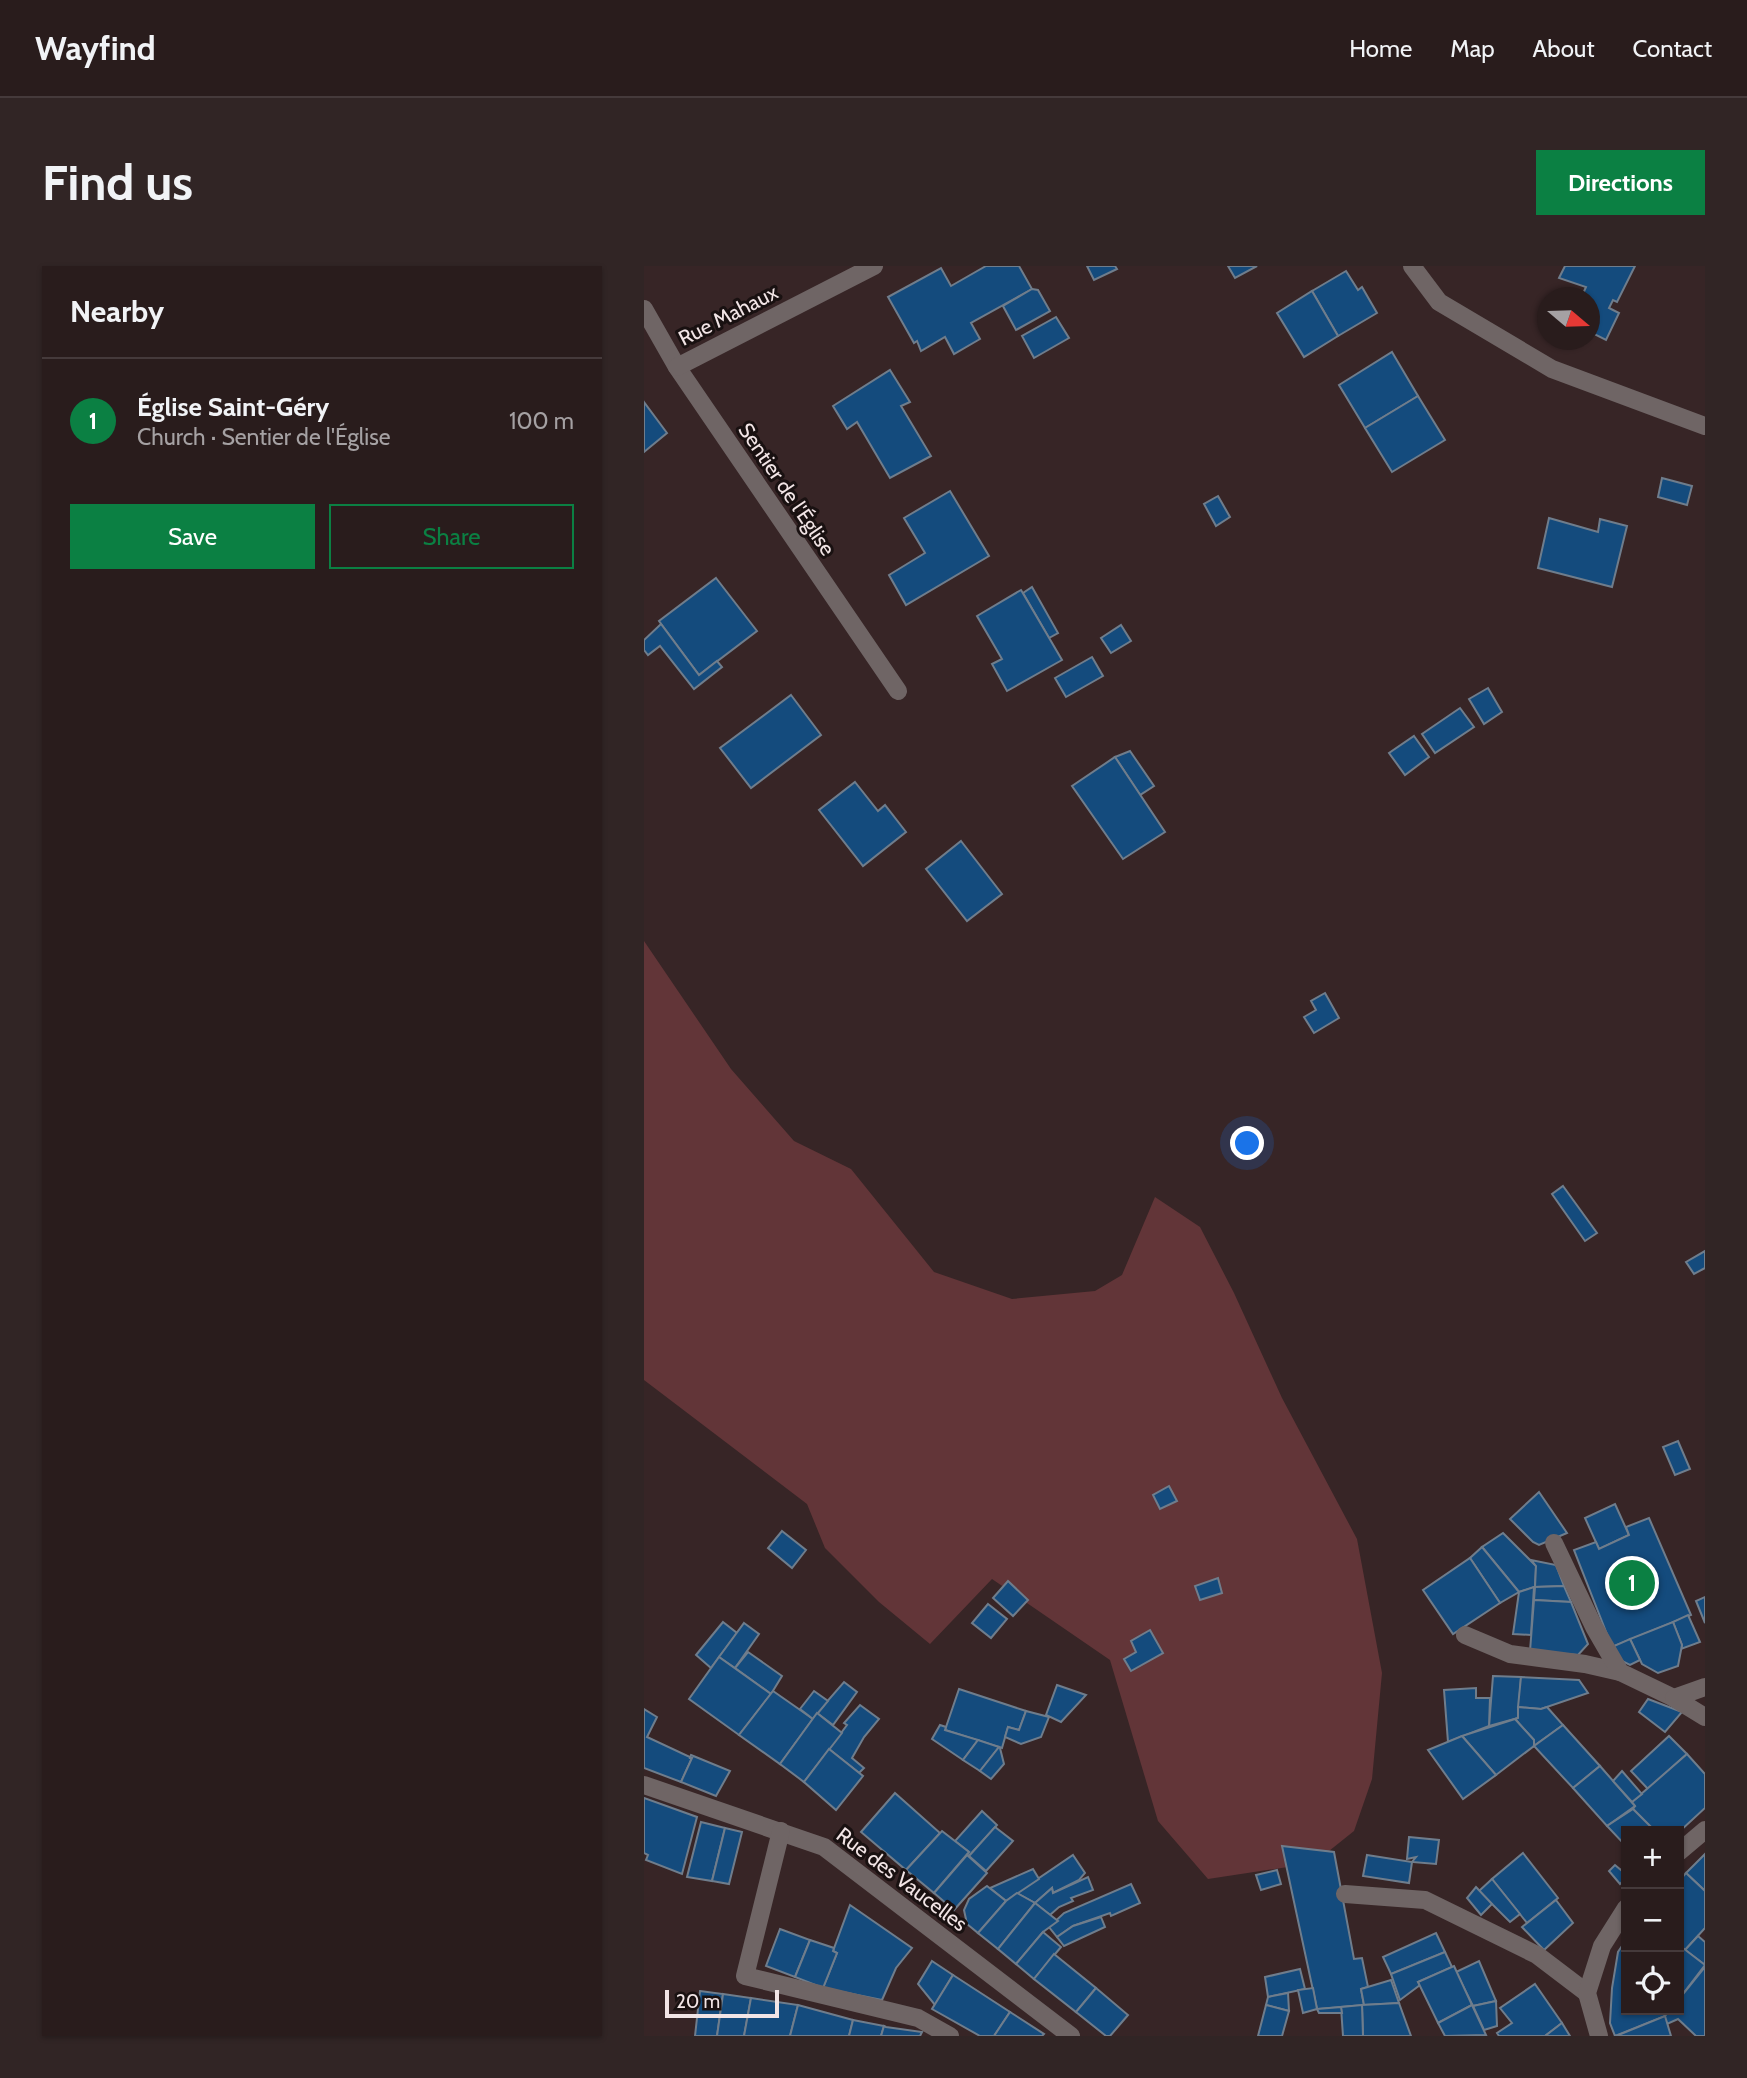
<!DOCTYPE html>
<meta charset="utf-8">
<style>
body{margin:0;font-family:Cabin,sans-serif;background:#312525;color:#f1f3f6}
.controls{position:absolute;right:21px;bottom:21px;display:grid;overflow:hidden;border-radius:0px;box-shadow:0 2px 5px #0004}
.controls button{width:63px;height:63px;display:grid;place-items:center;padding:0;border:0;border-bottom:2px solid #453a3b;background:#291c1c;color:#f1f3f6;font:35px sans-serif}
.compass{position:absolute;left:893px;top:21px;width:63px;height:63px;border-radius:50%;background:#291c1c;box-shadow:0 2px 5px #0004;rotate:109deg}
.scale{position:absolute;left:21px;bottom:18px;width:114px;box-sizing:border-box;padding-left:7px;border:4px solid #f2e5e6;border-top:0;font-size:19px;line-height:24px;white-space:nowrap;color:#f2e5e6;-webkit-text-stroke:5px #191111;paint-order:stroke}
.you{position:absolute;left:604px;top:878px;width:24px;height:24px;margin:-18px;border:5px solid #fff;border-radius:50%;background:#1a73e8;box-shadow:0 0 0 10px #1a73e833}
.badge{display:grid;place-items:center;width:46px;height:46px;border-radius:50%;background:#0b8043;color:#fff;font-size:23px;font-weight:700}
.pin{position:absolute;translate:-50% -50%;border:4px solid #fff;box-shadow:0 2px 7px #0006}
.list{margin:0;padding:0;list-style:none}
h2{display:flex;justify-content:space-between;align-items:center;height:91px;margin:0;padding:0 28px;font-size:30px}
h2 small{font-size:23px;font-weight:400;color:#a5a1a3}
.list li{display:grid;grid-template-columns:46px 1fr auto;gap:21px;align-items:center;box-sizing:border-box;height:126px;padding:0 28px;border-top:2px solid #453a3b}
.list b{display:block;font-size:26px;white-space:nowrap}
.list p{margin:0;font-size:23px;white-space:nowrap;color:#a5a1a3}
.list em{font-size:23px;font-style:normal;color:#a5a1a3}
.actions{display:flex;gap:14px;padding:21px 28px}
.actions a{flex:1;padding:16px 0;border:2px solid #0b8043;border-radius:0px;text-align:center;font-size:24px;color:#0b8043}
.actions .main{background:#0b8043;color:#fff}
.icon{flex:none;width:38px;height:38px;fill:none;stroke:currentColor;stroke-width:2;stroke-linecap:round;stroke-linejoin:round}
.map{position:relative;flex:none;width:1061px;height:1770px;overflow:hidden;border-radius:0px}
header{display:flex;align-items:center;gap:42px;box-sizing:border-box;height:98px;padding:0 35px;background:#291c1c;border-bottom:2px solid #453a3b}
header strong{font-size:33px}
nav{display:flex;gap:38px;margin-inline-start:auto;font-size:24px}
.intro{display:flex;align-items:center;justify-content:space-between;box-sizing:border-box;height:168px;padding:0 42px}
h1{margin:0;font-size:49px}
.button{padding:18px 32px;border-radius:0px;background:#0b8043;color:#fff;font-size:24px;font-weight:700}
main{display:flex;gap:42px;padding:0 42px}
aside{flex:1;background:#291c1c;border-radius:0px;box-shadow:0 2px 5px #0004}
.map>svg:first-child{display:block}
.green{fill:#623538}
.building{fill:#144b7d;stroke:#6f7d8c;stroke-width:2}
.lines{fill:none;stroke-linecap:round;stroke-linejoin:round}
.lane{stroke:#6f6565;stroke-width:18}
.street{stroke:#6f6565;stroke-width:18}
.labels{text-anchor:middle;dominant-baseline:central;stroke-width:6;stroke-linejoin:round;paint-order:stroke}
.street-label{font-size:21px;fill:#f2e5e6;stroke:#191111}
</style>
<header>
<strong>Wayfind</strong>
<nav><a>Home</a><a>Map</a><a>About</a><a>Contact</a></nav>
</header>
<div class="intro"><h1>Find us</h1><a class="button">Directions</a></div>
<main>
<aside>
<h2>Nearby<small></small></h2>
<ul class="list">
<li><span class="badge">1</span><div><b>Église Saint-Géry</b><p>Church · Sentier de l'Église</p></div><em>100 m</em></li>
</ul>
<div class="actions"><a class="main">Save</a><a>Share</a></div>
</aside>
<div class="map">
<svg width="1061" height="1770" viewBox="0 0 1061 1770">
<rect width="100%" height="100%" fill="#372526"/>
<!-- green -->
<polygon class="green" points="0,675 87,803 150,875 207,903 290,1006 368,1033 451,1025 478,1009 511,931 556,961 590,1027 638,1132 713,1273 738,1407 728,1513 710,1565 670,1597 564,1613 514,1555 466,1394 348,1313 286,1378 235,1336 181,1282 163,1238 0,1114"/>
<!-- building -->
<g class="building">
<polygon points="342,0 375,0 388,23 327,57 336,73 310,88 301,71 277,85 273,75 270,77 244,31 297,2 307,20"/>
<polygon points="443,0 471,0 473,3 450,14"/>
<polygon points="584,0 613,0 591,12"/>
<polygon points="921,0 991,0 973,36 969,34 965,42 975,47 962,74 946,66 946,32 937,32 942,21 915,12"/>
<polygon points="702,5 714,24 718,21 733,47 694,70 668,25"/>
<polygon points="388,23 394,24 406,45 372,64 359,40"/>
<polygon points="668,25 694,70 660,91 633,47"/>
<polygon points="412,51 425,72 390,92 378,70"/>
<polygon points="748,86 774,130 721,162 695,119"/>
<polygon points="246,104 266,136 257,140 287,190 246,212 213,156 203,163 189,140"/>
<polygon points="774,130 801,174 748,206 721,162"/>
<polygon points="0,136 23,167 0,186"/>
<polygon points="1018,212 1048,220 1043,239 1014,231"/>
<polygon points="306,225 345,290 262,339 245,309 281,287 260,252"/>
<polygon points="574,230 586,251 572,260 560,238"/>
<polygon points="905,252 954,266 956,253 983,260 968,321 894,302"/>
<polygon points="72,312 113,365 55,409 15,355"/>
<polygon points="388,321 414,367 405,372 379,327"/>
<polygon points="377,324 418,394 363,425 348,398 358,393 333,350"/>
<polygon points="17,358 55,409 73,395 78,401 50,423 16,380 4,389 0,384 0,374"/>
<polygon points="477,359 487,375 467,387 457,372"/>
<polygon points="448,391 459,410 422,431 411,412"/>
<polygon points="844,422 858,446 840,458 825,433"/>
<polygon points="147,429 177,469 107,522 76,482"/>
<polygon points="816,442 830,461 791,487 778,468"/>
<polygon points="770,470 785,491 761,509 745,487"/>
<polygon points="486,485 510,520 496,529 471,491"/>
<polygon points="471,491 521,566 479,593 428,520"/>
<polygon points="211,516 234,545 241,539 262,566 219,600 175,544"/>
<polygon points="317,575 358,628 323,655 282,603"/>
<polygon points="681,727 695,752 670,767 660,751 672,744 667,735"/>
<polygon points="919,920 953,967 941,975 908,928"/>
<polygon points="1061,985 1061,1002 1050,1008 1042,996"/>
<polygon points="1034,1175 1046,1203 1031,1209 1019,1181"/>
<polygon points="525,1220 533,1235 516,1243 509,1229"/>
<polygon points="895,1226 923,1267 895,1279 889,1276 866,1253"/>
<polygon points="971,1238 985,1269 955,1283 941,1252"/>
<polygon points="1005,1252 1047,1349 968,1381 930,1284 952,1276 955,1283 985,1269 982,1261"/>
<polygon points="138,1265 162,1284 148,1302 124,1282"/>
<polygon points="859,1267 892,1300 891,1321 875,1326 838,1281"/>
<polygon points="838,1281 875,1326 856,1337 826,1292"/>
<polygon points="826,1292 856,1337 809,1368 779,1324"/>
<polygon points="887,1294 912,1299 920,1320 891,1321 892,1300"/>
<polygon points="574,1312 578,1327 556,1334 551,1320"/>
<polygon points="364,1315 384,1334 369,1350 349,1332"/>
<polygon points="920,1320 927,1336 890,1334 891,1321"/>
<polygon points="890,1321 887,1369 869,1368 875,1326"/>
<polygon points="1061,1331 1061,1357 1052,1335"/>
<polygon points="890,1334 927,1336 944,1378 934,1389 886,1385"/>
<polygon points="344,1338 363,1353 347,1372 328,1357"/>
<polygon points="1044,1349 1056,1376 1037,1383 1038,1379 1029,1356"/>
<polygon points="79,1356 93,1367 67,1402 52,1389"/>
<polygon points="1029,1356 1038,1379 1034,1400 1014,1407 998,1398 986,1373"/>
<polygon points="100,1357 115,1368 91,1402 75,1391"/>
<polygon points="506,1364 519,1387 487,1405 480,1393 492,1386 487,1375"/>
<polygon points="986,1373 996,1394 986,1399 974,1393 970,1380"/>
<polygon points="104,1386 138,1410 127,1428 91,1402"/>
<polygon points="75,1391 127,1428 95,1469 45,1433"/>
<polygon points="849,1410 877,1411 874,1452 845,1460"/>
<polygon points="877,1411 935,1414 944,1427 897,1443 874,1441"/>
<polygon points="200,1416 213,1426 189,1459 173,1447"/>
<polygon points="413,1419 442,1429 417,1456 402,1449"/>
<polygon points="832,1422 832,1432 846,1432 845,1460 804,1476 800,1424"/>
<polygon points="315,1423 382,1445 375,1464 364,1461 358,1482 301,1464"/>
<polygon points="129,1425 169,1453 136,1498 95,1469"/>
<polygon points="170,1425 184,1435 169,1453 156,1443"/>
<polygon points="1004,1433 1038,1446 1021,1466 995,1446"/>
<polygon points="216,1439 235,1453 220,1471 208,1492 220,1502 215,1507 185,1483 203,1459 200,1457"/>
<polygon points="874,1441 897,1443 903,1441 919,1459 890,1480 890,1474 871,1453 874,1452"/>
<polygon points="0,1443 13,1451 3,1471 48,1492 37,1516 0,1502"/>
<polygon points="382,1445 405,1451 397,1471 377,1478 361,1471 364,1461 375,1464"/>
<polygon points="173,1447 198,1467 160,1516 136,1498"/>
<polygon points="871,1453 890,1474 890,1480 852,1509 818,1470"/>
<polygon points="296,1459 302,1461 301,1464 334,1474 319,1494 288,1473"/>
<polygon points="919,1459 956,1500 929,1522 890,1480"/>
<polygon points="818,1470 852,1509 819,1533 784,1484"/>
<polygon points="1025,1470 1043,1488 1004,1523 987,1505"/>
<polygon points="334,1474 355,1481 336,1505 319,1494"/>
<polygon points="355,1481 356,1482 360,1498 347,1513 336,1505"/>
<polygon points="185,1483 219,1510 192,1544 160,1516"/>
<polygon points="1043,1488 1061,1508 1061,1542 1035,1566 1011,1565 989,1543 991,1540 988,1536"/>
<polygon points="47,1489 86,1505 72,1530 37,1516 48,1492 46,1492"/>
<polygon points="956,1500 991,1540 963,1560 929,1522"/>
<polygon points="978,1505 998,1528 988,1536 969,1515"/>
<polygon points="251,1527 296,1567 262,1604 217,1566"/>
<polygon points="0,1532 53,1551 38,1608 2,1594 4,1589 0,1587"/>
<polygon points="989,1543 1011,1565 982,1565 982,1580 963,1560"/>
<polygon points="338,1545 353,1559 325,1590 323,1589 325,1586 311,1575"/>
<polygon points="57,1556 81,1562 68,1615 43,1611"/>
<polygon points="351,1561 369,1575 342,1605 325,1590"/>
<polygon points="81,1562 98,1566 85,1618 68,1615"/>
<polygon points="298,1565 325,1586 290,1627 262,1604"/>
<polygon points="765,1571 795,1574 792,1598 768,1596 772,1591 763,1593"/>
<polygon points="638,1580 690,1586 710,1693 718,1692 724,1721 717,1723 720,1739 673,1743"/>
<polygon points="879,1587 914,1632 883,1657 848,1613"/>
<polygon points="1061,1588 1061,1625 1042,1607"/>
<polygon points="323,1589 343,1607 310,1644 290,1627"/>
<polygon points="429,1589 441,1607 435,1614 409,1627 408,1622 391,1637 373,1627"/>
<polygon points="723,1589 768,1596 765,1617 719,1610"/>
<polygon points="982,1598 982,1612 976,1618 965,1605 971,1599 977,1604"/>
<polygon points="389,1603 395,1613 362,1635 346,1622"/>
<polygon points="633,1604 637,1618 617,1624 612,1609"/>
<polygon points="1042,1607 1061,1625 1061,1662 1041,1684 1035,1679 1035,1615"/>
<polygon points="444,1611 449,1624 427,1632 429,1635 415,1641 406,1649 391,1637 408,1622 409,1627"/>
<polygon points="848,1613 876,1648 866,1656 835,1625"/>
<polygon points="487,1618 496,1637 467,1650 466,1647 429,1660 413,1671 405,1661 420,1647"/>
<polygon points="343,1620 362,1635 334,1667 323,1658 320,1644 325,1633"/>
<polygon points="832,1621 848,1638 837,1649 823,1632"/>
<polygon points="373,1627 391,1637 354,1683 334,1667 362,1635"/>
<polygon points="912,1634 929,1657 900,1684 878,1661"/>
<polygon points="391,1637 414,1655 399,1666 372,1698 354,1683"/>
<polygon points="206,1639 268,1682 252,1702 238,1734 179,1722 193,1687 189,1685"/>
<polygon points="457,1651 461,1661 420,1680 413,1671 429,1660"/>
<polygon points="136,1663 166,1674 151,1711 122,1700"/>
<polygon points="399,1666 417,1681 390,1713 372,1698"/>
<polygon points="792,1667 801,1686 747,1708 739,1691"/>
<polygon points="1054,1670 1061,1676 1061,1699 1041,1684"/>
<polygon points="166,1674 190,1682 189,1685 193,1687 179,1722 151,1711"/>
<polygon points="982,1674 982,1744 1026,1744 1021,1750 971,1770 966,1757 968,1722 974,1686"/>
<polygon points="1035,1679 1061,1699 1035,1733"/>
<polygon points="801,1686 808,1701 774,1716 776,1719 756,1734 747,1708"/>
<polygon points="410,1688 452,1722 432,1746 390,1713"/>
<polygon points="288,1695 309,1709 291,1739 274,1718"/>
<polygon points="835,1695 852,1735 829,1740 812,1706"/>
<polygon points="810,1700 828,1739 794,1757 774,1716"/>
<polygon points="1061,1701 1061,1770 1052,1770 1034,1753 1023,1758 1020,1751 1026,1744 1035,1744 1035,1733"/>
<polygon points="656,1703 661,1723 624,1731 621,1711"/>
<polygon points="309,1709 366,1746 350,1770 336,1770 288,1743"/>
<polygon points="747,1714 755,1737 720,1739 717,1723"/>
<polygon points="891,1718 918,1757 901,1770 855,1770 853,1767 868,1757 856,1742"/>
<polygon points="452,1722 484,1749 466,1770 462,1770 432,1746"/>
<polygon points="669,1722 673,1743 659,1747 654,1724"/>
<polygon points="56,1725 79,1728 73,1770 51,1770"/>
<polygon points="644,1727 645,1745 622,1739 624,1731"/>
<polygon points="79,1728 107,1732 100,1770 73,1770"/>
<polygon points="107,1732 154,1739 146,1770 100,1770"/>
<polygon points="852,1735 853,1760 840,1764 829,1740"/>
<polygon points="755,1737 767,1770 719,1770 718,1739"/>
<polygon points="154,1739 209,1754 205,1770 146,1770"/>
<polygon points="622,1739 645,1745 638,1770 614,1770"/>
<polygon points="718,1739 719,1770 699,1770 697,1741"/>
<polygon points="828,1739 842,1769 801,1770 794,1757"/>
<polygon points="697,1741 698,1747 675,1747 673,1743"/>
<polygon points="366,1746 400,1768 398,1770 350,1770"/>
<polygon points="1021,1750 1027,1770 972,1770"/>
<polygon points="209,1754 240,1760 237,1770 205,1770"/>
<polygon points="918,1757 926,1770 901,1770"/>
<polygon points="240,1760 242,1761 278,1766 276,1770 237,1770"/>
</g>
<g class="lines">
<!-- lane -->
<polyline class="lane" points="821,1369 866,1388 941,1398 976,1406"/>
<!-- street -->
<g class="street">
<polyline points="768,0 795,36 908,103 1061,160"/>
<polyline points="0,43 33,101 254,425"/>
<polyline points="33,101 230,0"/>
<polyline points="910,1277 950,1361 976,1406 1030,1432"/>
<polyline points="1061,1421 1030,1432 1061,1451"/>
<polyline points="0,1519 180,1581 427,1770"/>
<polyline points="137,1565 101,1710 274,1752 306,1770"/>
<polyline points="1035,1586 1061,1564"/>
<polyline points="701,1628 781,1634 893,1689 943,1727"/>
<polyline points="955,1770 943,1727 958,1680 982,1642"/>
</g>
</g>
<g class="labels">
<!-- street labels -->
<g class="street-label">
<text transform="translate(84 49) rotate(-27)">Rue Mahaux</text>
<text transform="translate(143 223) rotate(56)">Sentier de l'Église</text>
<text transform="translate(258 1613) rotate(37)">Rue des Vaucelles</text>
</g>
</g>
</svg>
<div class="controls">
<button>+</button>
<button>−</button>
<button><svg class="icon" aria-label="locate" viewBox="0 0 24 24"><circle cx="12" cy="12" r="6"/><path d="M12 2v4M12 18v4M2 12h4M18 12h4"/></svg></button>
</div>
<svg class="compass" viewBox="-18 -18 36 36"><path d="M0-13l5 13h-10z" fill="#e53935"/><path d="M0 13l5-13h-10z" fill="#a5a1a3"/></svg>
<div class="scale">20 m</div>
<div class="you"></div>
<div class="pin badge" style="left:988px;top:1317px">1</div>
</div>
</main>
